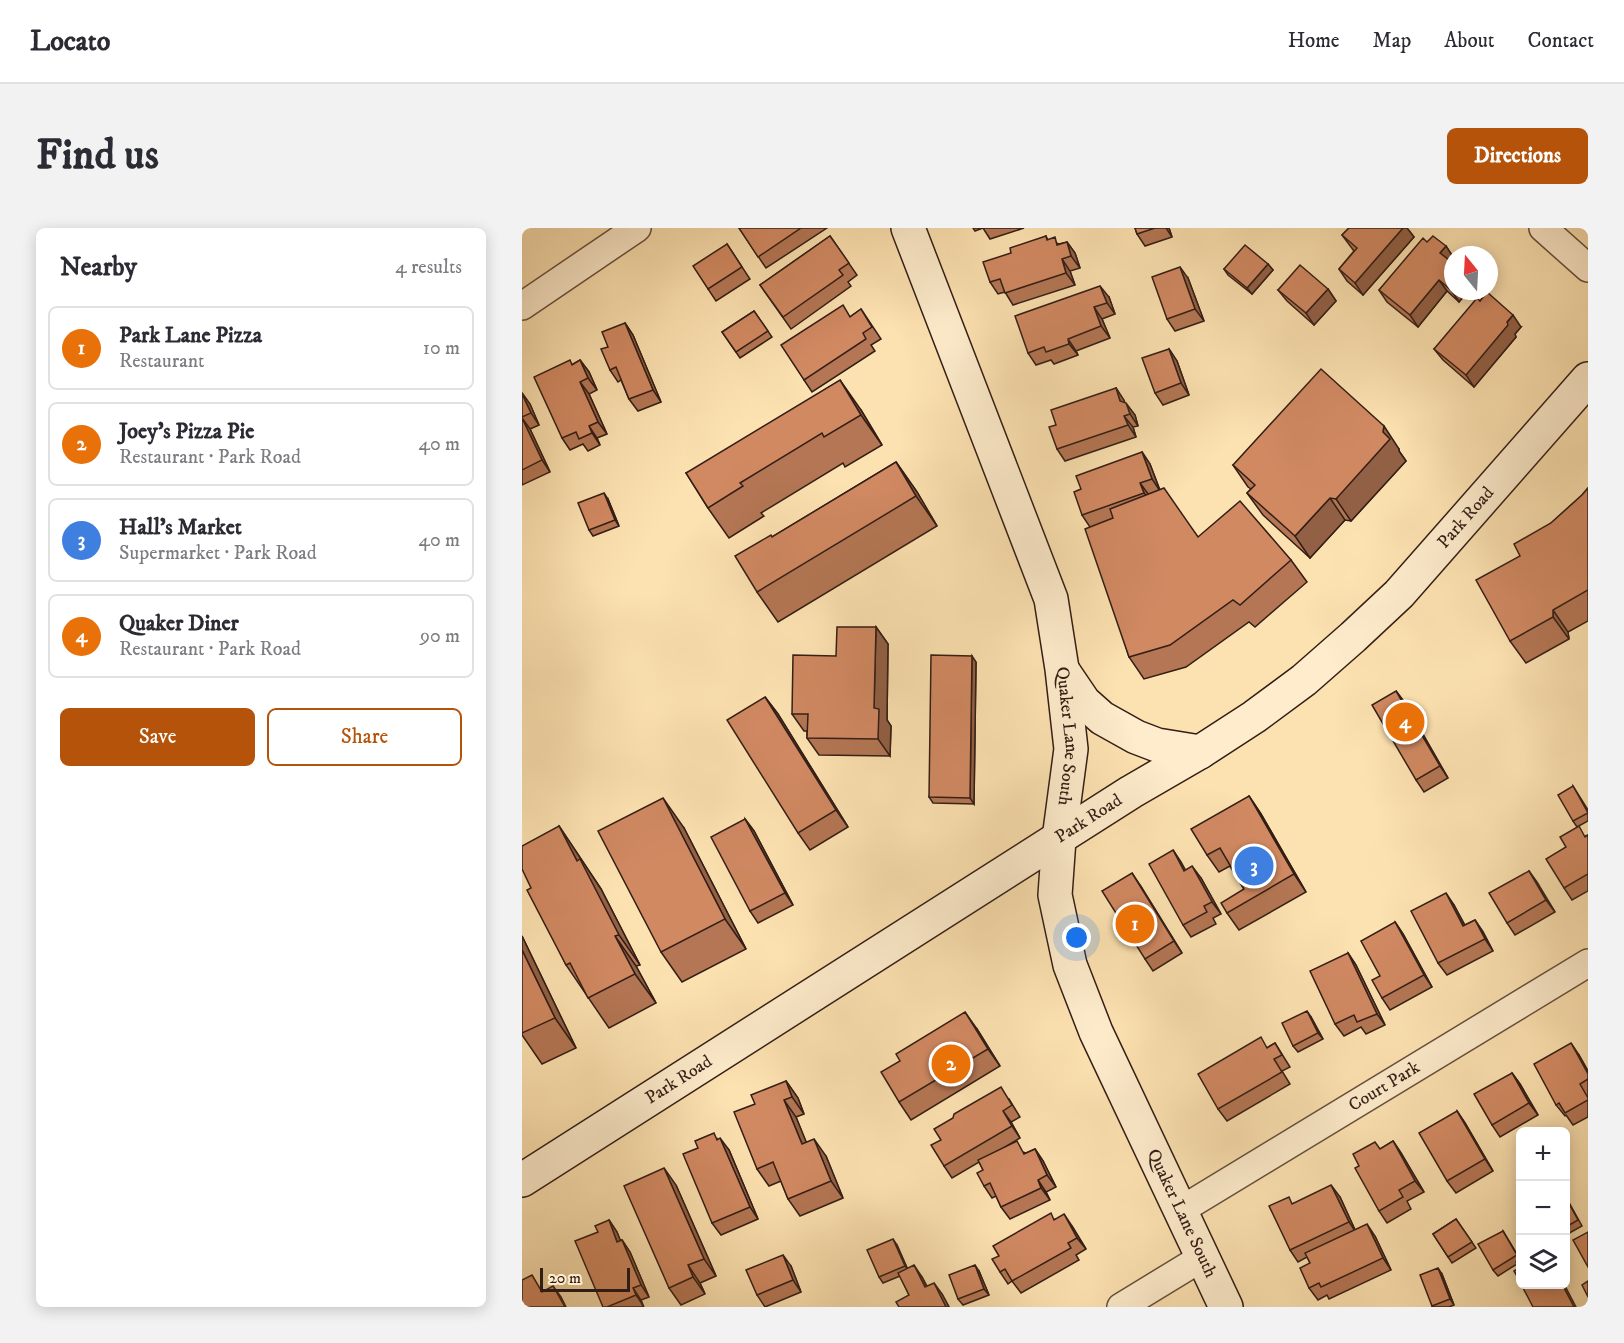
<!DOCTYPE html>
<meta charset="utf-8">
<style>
body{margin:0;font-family:"IM FELL DW Pica",serif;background:#f2f2f3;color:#2b2b33}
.controls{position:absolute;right:18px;bottom:18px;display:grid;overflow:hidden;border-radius:9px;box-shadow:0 3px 15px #0003}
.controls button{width:54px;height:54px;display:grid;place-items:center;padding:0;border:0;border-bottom:2px solid #e1e1e2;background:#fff;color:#2b2b33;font:30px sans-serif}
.compass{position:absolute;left:922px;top:18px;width:54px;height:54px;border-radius:50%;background:#fff;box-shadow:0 3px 15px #0003;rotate:342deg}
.scale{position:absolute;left:18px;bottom:15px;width:90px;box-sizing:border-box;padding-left:6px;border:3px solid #331e16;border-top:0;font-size:16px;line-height:21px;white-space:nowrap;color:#331e16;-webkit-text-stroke:4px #feeccc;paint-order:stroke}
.you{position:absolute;left:555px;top:710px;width:21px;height:21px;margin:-15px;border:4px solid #fff;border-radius:50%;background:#1a73e8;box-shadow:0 0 0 9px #1a73e833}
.badge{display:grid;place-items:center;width:39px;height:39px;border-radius:50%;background:#b45309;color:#fff;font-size:20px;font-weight:700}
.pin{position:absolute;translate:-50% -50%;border:3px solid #fff;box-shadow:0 2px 6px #0006}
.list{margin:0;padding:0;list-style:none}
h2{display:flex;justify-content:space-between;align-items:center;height:78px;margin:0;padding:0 24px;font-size:26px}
h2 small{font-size:20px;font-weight:400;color:#7c7c81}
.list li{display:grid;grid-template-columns:39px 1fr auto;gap:18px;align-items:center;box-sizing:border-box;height:84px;margin:0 12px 12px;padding:0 12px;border:2px solid #e1e1e2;border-radius:9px}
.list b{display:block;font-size:22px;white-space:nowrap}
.list p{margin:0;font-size:20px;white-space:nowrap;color:#7c7c81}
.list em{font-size:20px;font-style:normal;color:#7c7c81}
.actions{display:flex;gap:12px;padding:18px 24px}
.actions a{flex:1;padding:14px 0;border:2px solid #b45309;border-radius:9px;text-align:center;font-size:21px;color:#b45309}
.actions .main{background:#b45309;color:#fff}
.icon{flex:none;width:33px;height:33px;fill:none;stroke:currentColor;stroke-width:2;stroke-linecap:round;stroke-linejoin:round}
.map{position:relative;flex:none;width:1066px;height:1079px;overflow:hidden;border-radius:9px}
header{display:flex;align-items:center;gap:36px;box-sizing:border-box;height:84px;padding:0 30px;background:#fff;border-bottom:2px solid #e1e1e2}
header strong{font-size:28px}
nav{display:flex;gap:33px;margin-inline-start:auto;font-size:21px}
.intro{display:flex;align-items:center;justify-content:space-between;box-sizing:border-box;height:144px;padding:0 36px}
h1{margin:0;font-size:42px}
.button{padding:15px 27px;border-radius:9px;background:#b45309;color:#fff;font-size:21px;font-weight:700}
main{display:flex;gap:36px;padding:0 36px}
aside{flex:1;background:#fff;border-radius:9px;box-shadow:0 3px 15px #0003}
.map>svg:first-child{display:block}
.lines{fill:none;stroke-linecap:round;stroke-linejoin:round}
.street-casing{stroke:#664f3d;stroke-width:30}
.secondary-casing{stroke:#331e16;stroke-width:36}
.street{stroke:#feeccc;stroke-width:27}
.secondary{stroke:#feeccc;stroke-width:33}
.wall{fill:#b47654;stroke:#331e16;stroke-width:1.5}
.shaded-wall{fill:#926045;stroke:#331e16;stroke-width:1.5}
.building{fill:#d18962;stroke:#331e16;stroke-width:1.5}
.labels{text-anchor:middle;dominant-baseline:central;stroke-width:5;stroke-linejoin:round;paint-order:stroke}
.street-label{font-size:18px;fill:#331e16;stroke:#feeccc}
</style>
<header>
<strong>Locato</strong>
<nav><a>Home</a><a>Map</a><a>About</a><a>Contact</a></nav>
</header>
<div class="intro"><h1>Find us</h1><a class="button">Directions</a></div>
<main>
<aside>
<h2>Nearby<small>4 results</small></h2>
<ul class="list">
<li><span class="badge" style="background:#e8710a">1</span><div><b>Park Lane Pizza</b><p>Restaurant</p></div><em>10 m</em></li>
<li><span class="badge" style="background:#e8710a">2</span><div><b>Joey's Pizza Pie</b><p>Restaurant · Park Road</p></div><em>40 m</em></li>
<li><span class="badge" style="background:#3f7fe0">3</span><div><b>Hall's Market</b><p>Supermarket · Park Road</p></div><em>40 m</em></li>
<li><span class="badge" style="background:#e8710a">4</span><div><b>Quaker Diner</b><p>Restaurant · Park Road</p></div><em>90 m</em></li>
</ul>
<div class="actions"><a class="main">Save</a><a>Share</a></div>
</aside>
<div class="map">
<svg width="1066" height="1079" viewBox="0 0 1066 1079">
<rect width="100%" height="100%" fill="#fde2b1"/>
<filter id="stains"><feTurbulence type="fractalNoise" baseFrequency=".00333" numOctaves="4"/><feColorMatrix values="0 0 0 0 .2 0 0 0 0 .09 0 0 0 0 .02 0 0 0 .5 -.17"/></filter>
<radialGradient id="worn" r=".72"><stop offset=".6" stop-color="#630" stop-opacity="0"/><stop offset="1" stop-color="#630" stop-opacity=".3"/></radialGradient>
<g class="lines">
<!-- street casing -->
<g class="street-casing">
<g id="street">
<polyline points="1021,0 1066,40"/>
<polyline points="0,78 115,0"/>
<path id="s1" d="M659 982 1066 735"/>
<polyline points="599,1079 681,1029"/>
</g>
</g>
<!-- secondary casing -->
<g class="secondary-casing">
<g id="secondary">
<path id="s2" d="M386 0 529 371 540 441 549 521 537 611 533 667 548 737 574 804 704 1079"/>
<polyline points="541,443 562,474 580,490 614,509 635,517 678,524"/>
<path id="s3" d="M0 952 609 564 678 524 732 489 782 452 831 409 877 366 1066 151"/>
</g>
</g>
<!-- street -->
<use href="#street" class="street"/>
<!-- secondary -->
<use href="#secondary" class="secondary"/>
</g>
<!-- wall -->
<g class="wall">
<polygon points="217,0 305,0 244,40"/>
<polygon points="451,0 502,0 468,11 461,0 453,3"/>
<polygon points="613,0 647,0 650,9 623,18 615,6"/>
<polygon points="827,0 885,0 892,9 841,67 825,53 817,41 832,23 820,7"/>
<polygon points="308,8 335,47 326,54 329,58 269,101 238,57"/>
<polygon points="524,8 526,12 537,16 545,14 553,25 558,40 548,43 553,57 491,77 483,64 476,66 468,54 489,25"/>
<polygon points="905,14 924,18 931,29 931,31 929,34 931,63 946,63 937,74 925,63 896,99 865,74 857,62"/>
<polygon points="205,16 228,51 194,73 186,61"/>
<polygon points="746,36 751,42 730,66 706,47 702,41"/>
<polygon points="666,50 682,93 653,103 645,91"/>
<polygon points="806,61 814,73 792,97 765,73 756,62"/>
<polygon points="587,69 593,86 580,91 588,110 554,123 556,127 532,136 529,132 514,137 506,125"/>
<polygon points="339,81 359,111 349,117 353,123 290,164 282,152 329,88"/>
<polygon points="232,83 250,109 218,130 200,104"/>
<polygon points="103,95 111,107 139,174 116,183 107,171 99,152 96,154 88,142 86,119"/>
<polygon points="999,99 993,106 994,109 952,159 921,132 912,121"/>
<polygon points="647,121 655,133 667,167 641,177 633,165"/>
<polygon points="58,132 67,144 75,162 67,166 85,206 75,210 78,217 66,223 61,216 48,222 40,210 51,136"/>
<polygon points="594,160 603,175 613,187 616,198 611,199 614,209 543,233 535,221 534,197"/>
<polygon points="0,165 8,176 17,197 8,201 28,244 0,257"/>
<polygon points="339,182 360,217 323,239 321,235 239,285 242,288 207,310 186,280 164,245"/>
<polygon points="877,221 877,223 884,233 829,293 823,292 788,330 741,287 725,265 729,261 726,259 711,237"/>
<polygon points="620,224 628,236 638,262 676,309 769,332 785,354 733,399 727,394 664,439 622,451 607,429 568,299 560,287"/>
<polygon points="374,234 395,264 415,298 256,394 235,364 250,309"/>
<polygon points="1066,260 1066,393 1046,404 1047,411 1004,435 988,413 998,328 1029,295 1060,267"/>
<polygon points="86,271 97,298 71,308 67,302"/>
<polygon points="354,399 366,416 365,492 369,498 368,528 297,527 285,510 285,503 282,503 270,486 314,428"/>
<polygon points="454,434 452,576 411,575 407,569"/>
<polygon points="874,463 883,475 926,550 902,564 894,552"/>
<polygon points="243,469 256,486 326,599 288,622 276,605"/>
<polygon points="1051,558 1066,582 1066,593 1055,599 1051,593"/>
<polygon points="727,568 739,586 784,664 717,702 705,685 722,661 708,638 697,644 685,627"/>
<polygon points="223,591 232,603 271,677 236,695 228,683"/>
<polygon points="37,598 79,661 118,737 114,738 134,775 87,800 44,737 9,660"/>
<polygon points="162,600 224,721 160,754 139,724"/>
<polygon points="1066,607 1066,663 1050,672 1042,660 1063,608"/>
<polygon points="651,622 663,642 679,650 699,686 691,690 694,696 669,709 661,697"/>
<polygon points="1007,643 1033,684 993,707 985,695"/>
<polygon points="618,657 660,725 631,743 623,731"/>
<polygon points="932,677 943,697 953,692 961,704 971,723 925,747 916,735"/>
<polygon points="873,694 881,706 910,759 868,782 860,770 858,748"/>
<polygon points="0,708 54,820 20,836 0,807"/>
<polygon points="826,725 834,737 863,797 844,806 839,799 822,808 813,796"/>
<polygon points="789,789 801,811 776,824 771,818"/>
<polygon points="455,801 478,838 389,892 377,874"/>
<polygon points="753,815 768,839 760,843 768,856 705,893 696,881 746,819"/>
<polygon points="1057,827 1066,843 1066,889 1051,897 1044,887 1043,888 1034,877"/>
<polygon points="990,845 998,856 1016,887 978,909 970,897"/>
<polygon points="264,853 276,870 282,886 274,889 284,914 304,928 321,970 278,988 266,971 259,953 247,958 235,941 233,876"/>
<polygon points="487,871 498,889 489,894 498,910 483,919 504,925 513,921 521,933 534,959 524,964 528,972 488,991 479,979 474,968 470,970 462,958 461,942 457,934 430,950 422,938"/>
<polygon points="935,883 943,895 971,943 934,965 925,953"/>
<polygon points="196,911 207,922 236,991 199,1007 190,995"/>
<polygon points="871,913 879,925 902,964 885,973 889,981 865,995 857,983 837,938 858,921"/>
<polygon points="154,957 194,1048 178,1055 183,1066 159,1077 147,1060"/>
<polygon points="818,969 833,1002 853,1008 869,1042 807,1071 805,1067 796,1072 787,1060 788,1035 785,1029 776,1034 768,1022 772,975"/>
<polygon points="1044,969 1060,998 1044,1007"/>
<polygon points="533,991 550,998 564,1021 554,1027 557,1032 499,1065 490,1053 486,1056 478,1044 477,1028"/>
<polygon points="934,991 954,1020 930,1035 911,1006"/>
<polygon points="87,992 95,1004 98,1012 100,1012 108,1024 127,1069 119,1072 121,1079 81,1079 76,1004"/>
<polygon points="981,1003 998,1031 995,1036 976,1048 971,1042"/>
<polygon points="375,1017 385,1040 400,1049 405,1058 420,1066 427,1079 377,1079 387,1067 378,1048 361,1055 357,1049"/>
<polygon points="269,1038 279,1064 243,1079 235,1067"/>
<polygon points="457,1043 467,1067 441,1077 436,1071"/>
<polygon points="920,1046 932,1077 927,1079 911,1079 910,1078"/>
</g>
<!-- shaded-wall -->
<g class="shaded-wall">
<polygon points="644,0 647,0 650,9"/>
<polygon points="881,0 885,0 892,9 841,67 833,55"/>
<polygon points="545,14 553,25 558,40 549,28"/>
<polygon points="924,18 931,29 931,31 926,37 918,25"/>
<polygon points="540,31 548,43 553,57 544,45"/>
<polygon points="746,36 751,42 730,66 725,60"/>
<polygon points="658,39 666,50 682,93 673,81"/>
<polygon points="917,52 925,63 896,99 888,87"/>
<polygon points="578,58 587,69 593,86 585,75"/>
<polygon points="931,60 931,63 946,63 937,74 929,62"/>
<polygon points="806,61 814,73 792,97 784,85"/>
<polygon points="572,79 580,91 588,110 579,98"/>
<polygon points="991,87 999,99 993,106 994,109 952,159 944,147"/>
<polygon points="103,95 111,107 139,174 131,162"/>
<polygon points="546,111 554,123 556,127 547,116"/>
<polygon points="647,121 655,133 667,167 659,155"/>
<polygon points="58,132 67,144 75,162 66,150"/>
<polygon points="318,152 339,182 360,217 339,187"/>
<polygon points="58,154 67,166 85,206 76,194"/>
<polygon points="594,160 602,172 606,184 598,173"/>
<polygon points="0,165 8,176 17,197 9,185"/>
<polygon points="604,175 613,187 616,198 608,186"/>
<polygon points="602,188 611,199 614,209 606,197"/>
<polygon points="0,190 8,201 28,244 20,232"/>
<polygon points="67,198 75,210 78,217 70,205"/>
<polygon points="862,198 877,221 877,223 884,233 829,293 814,271 861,204"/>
<polygon points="620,224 628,236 638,263 630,251"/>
<polygon points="374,234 395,264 415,298 394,268"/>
<polygon points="618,255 627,267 630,277 622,265"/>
<polygon points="82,265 86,271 97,298 93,292"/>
<polygon points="808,270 823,292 788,330 773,308"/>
<polygon points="1031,382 1046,404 1047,411 1031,389"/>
<polygon points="354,399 366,416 365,492 369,498 368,528 356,511 352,480"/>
<polygon points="450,428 454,434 452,576 448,570"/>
<polygon points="874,463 883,475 926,550 918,538"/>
<polygon points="243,469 256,486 326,599 314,582"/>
<polygon points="727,568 739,586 784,664 772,646"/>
<polygon points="141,570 162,600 224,721 203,691"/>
<polygon points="223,591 232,603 271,677 263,665"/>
<polygon points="37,598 79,661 118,737 97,707 55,633"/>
<polygon points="651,622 659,634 670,654 662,643"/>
<polygon points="670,638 679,650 699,686 690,674"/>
<polygon points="1007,643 1015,654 1033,684 1024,672"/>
<polygon points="610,645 618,657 660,725 652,713"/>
<polygon points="924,665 932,677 949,710 941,698"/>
<polygon points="953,692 961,704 971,723 963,711"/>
<polygon points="873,694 881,706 910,759 902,747"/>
<polygon points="0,708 54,820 33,790 0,722"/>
<polygon points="93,708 114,738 134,775 113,746"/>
<polygon points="826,725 834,737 863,797 855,786"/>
<polygon points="785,783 789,789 801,811 796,805"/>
<polygon points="443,784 455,801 478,838 466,821"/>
<polygon points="1049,815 1057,827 1066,843 1066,846"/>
<polygon points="990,845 998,856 1016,887 1007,875"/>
<polygon points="264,853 276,870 282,886 270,869"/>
<polygon points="262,872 274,889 292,933 280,916"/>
<polygon points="481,883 489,894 498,910 490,898"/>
<polygon points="935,883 943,895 971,943 963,931"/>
<polygon points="198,910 207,922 236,991 228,979"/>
<polygon points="292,911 304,928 321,970 309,953"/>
<polygon points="871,913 879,925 902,964 893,953"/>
<polygon points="513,921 521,933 534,959 525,947"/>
<polygon points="142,940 154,957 194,1048 182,1031"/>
<polygon points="516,952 524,964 528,972 519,960"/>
<polygon points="809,957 818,969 835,1006 827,994"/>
<polygon points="542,986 550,998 564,1021 555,1010"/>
<polygon points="87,992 95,1004 104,1026 95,1014"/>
<polygon points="845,996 853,1008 869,1042 861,1030"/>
<polygon points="371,1011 375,1017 387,1044 383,1038"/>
<polygon points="100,1012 108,1024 127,1069 119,1057"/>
<polygon points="261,1027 269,1038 279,1064 271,1052"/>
<polygon points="166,1037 178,1055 183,1066 171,1049"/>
<polygon points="392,1037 400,1049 411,1071 403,1059"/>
<polygon points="453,1037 457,1043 467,1067 462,1061"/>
<polygon points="916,1040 920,1046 932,1077 928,1071"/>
<polygon points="412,1055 420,1066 427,1079 424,1079"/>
<polygon points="1040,1056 1042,1056 1054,1079 1052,1079"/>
<polygon points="31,1058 39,1069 44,1079 43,1079"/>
<polygon points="111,1060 119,1072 122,1079 114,1067"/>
</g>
<!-- building -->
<g class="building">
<polygon points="217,0 279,0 236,29"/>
<polygon points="613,0 633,0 615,6"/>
<polygon points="827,0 881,0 833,55 817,41 835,20 820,7"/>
<polygon points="308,8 327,35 317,42 321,47 261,89 238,57"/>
<polygon points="524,8 525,12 533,9 535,17 545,14 549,28 540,31 544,45 483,65 478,51 468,54 461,34 489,25 488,20"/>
<polygon points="911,8 924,18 918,25 931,35 931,60 929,62 917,52 888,87 857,62 901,10 905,14"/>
<polygon points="205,16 220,39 186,61 171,38"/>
<polygon points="723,17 746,36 725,60 702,41"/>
<polygon points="778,37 806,61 784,85 756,62"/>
<polygon points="658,39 673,81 645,91 630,49"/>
<polygon points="578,58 585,75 572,79 579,98 546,111 547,116 524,124 522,119 506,125 493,88"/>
<polygon points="965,64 991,87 985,94 986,97 944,147 912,121 955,70 958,73"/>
<polygon points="321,77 328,89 339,81 350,99 341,105 344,111 282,152 259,117"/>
<polygon points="232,83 246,103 214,124 200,104"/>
<polygon points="103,95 131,162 107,171 94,139 88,142 79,121 86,119 80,104"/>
<polygon points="647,121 659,155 633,165 620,130"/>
<polygon points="48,132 50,137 58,132 66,150 58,154 76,194 67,198 70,205 57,211 54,204 40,210 12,149"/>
<polygon points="799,141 862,198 861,204 868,211 814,271 808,270 773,308 725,265 733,257 711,237"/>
<polygon points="318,152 339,187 302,209 300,205 218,255 221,258 186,280 164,245"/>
<polygon points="594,160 598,173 604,175 608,186 602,188 606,197 535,221 527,199 534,197 529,182"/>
<polygon points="0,166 9,185 0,189"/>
<polygon points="0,190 20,232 0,242"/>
<polygon points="620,224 630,251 618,255 622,265 560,287 552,264 559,261 554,248"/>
<polygon points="374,234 394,268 235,364 213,328 249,307 250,309"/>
<polygon points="642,260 676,309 718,273 769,332 718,377 711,372 648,417 607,429 563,301 591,290 588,281"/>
<polygon points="1066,260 1066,362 1031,382 1031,389 988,413 954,352 998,328 992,316 1029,295 1060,267"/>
<polygon points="82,265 93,292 67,302 56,275"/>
<polygon points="315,399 354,399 352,480 357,481 356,511 285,510 286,486 270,486 271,427 314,428"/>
<polygon points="409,427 450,428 448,570 407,569"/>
<polygon points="874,463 918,538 894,552 850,477"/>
<polygon points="243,469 314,582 276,605 205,492"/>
<polygon points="1051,558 1066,585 1051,593 1036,567"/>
<polygon points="727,568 772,646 705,685 699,675 722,661 698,620 685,627 669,601"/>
<polygon points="141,570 203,691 139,724 76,603"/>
<polygon points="223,591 263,665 228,683 189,609"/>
<polygon points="37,598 55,633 58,631 97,707 93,708 113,746 66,770 48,735 44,737 5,662 9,660 0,641 0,618"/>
<polygon points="1057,598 1063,609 1066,607 1066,646 1042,660 1024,631 1044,619 1038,609"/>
<polygon points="651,622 662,643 670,638 690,674 682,678 685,684 661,697 627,636"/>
<polygon points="1007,643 1024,672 985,695 967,665"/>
<polygon points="610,645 652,713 623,731 580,663"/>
<polygon points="924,665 941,698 953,692 963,711 916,735 889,683"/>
<polygon points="873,694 902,747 860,770 850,752 858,748 839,713"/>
<polygon points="0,722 33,790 0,805"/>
<polygon points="826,725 855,786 835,794 832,787 813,796 788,743"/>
<polygon points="785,783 796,805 771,818 760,795"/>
<polygon points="443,784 466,821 377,874 359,844 378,833 374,826"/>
<polygon points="739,809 745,820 753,815 760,827 752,831 760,844 696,881 676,846"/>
<polygon points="1049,815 1066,846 1066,851 1058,856 1066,870 1066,872 1043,885 1037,875 1034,877 1012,836"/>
<polygon points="990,845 1007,875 970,897 952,866"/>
<polygon points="264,853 270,869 262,872 280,916 292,911 309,953 266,971 251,934 235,941 212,884 233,876 229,867"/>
<polygon points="479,859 490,877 481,883 490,898 422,938 409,917 419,912 412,901 431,890 432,886"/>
<polygon points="935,883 963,931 925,953 897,905"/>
<polygon points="192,905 195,912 198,910 228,979 190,995 161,926 176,920 173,913"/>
<polygon points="495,913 502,926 513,921 525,947 516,952 519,960 479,979 468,955 462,958 455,945 461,942 456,932"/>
<polygon points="871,913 893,953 877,962 881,969 857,983 833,940 837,938 831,926 853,914 858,921"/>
<polygon points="142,940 182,1031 166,1037 171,1049 147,1060 102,958"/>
<polygon points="809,957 827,994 768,1022 747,978 767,969 770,976"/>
<polygon points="1044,970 1056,992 1044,999"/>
<polygon points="529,985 532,992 542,986 555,1010 546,1015 549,1020 490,1053 483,1041 478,1044 470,1031 477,1028 471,1018"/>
<polygon points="934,991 950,1014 926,1029 911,1006"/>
<polygon points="87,992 95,1014 100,1012 119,1057 111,1060 114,1067 85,1079 81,1079 53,1013 76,1004 73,998"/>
<polygon points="845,996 861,1030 799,1059 797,1055 787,1060 778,1040 788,1035 783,1025"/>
<polygon points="981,1003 995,1027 971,1042 956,1016"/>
<polygon points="1066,1004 1066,1039 1051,1012"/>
<polygon points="371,1011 383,1038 357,1049 345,1022"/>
<polygon points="261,1027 271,1052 235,1067 224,1042"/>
<polygon points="999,1031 999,1055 992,1043 997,1040 994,1034"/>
<polygon points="392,1037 403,1059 412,1055 424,1079 377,1079 374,1074 387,1067 376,1045"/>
<polygon points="453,1037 462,1061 436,1071 427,1047"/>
<polygon points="916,1040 928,1071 910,1078 898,1047"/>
<polygon points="10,1047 20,1064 31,1058 43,1079 0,1079 0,1052"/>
<polygon points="1066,1053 1066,1069 1060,1057"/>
<polygon points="999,1056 1040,1056 1052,1079 1011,1079"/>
</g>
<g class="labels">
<!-- street labels -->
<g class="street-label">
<text stroke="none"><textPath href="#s3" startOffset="1158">Park Road</textPath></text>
<text stroke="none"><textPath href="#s2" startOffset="536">Quaker Lane South</textPath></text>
<text stroke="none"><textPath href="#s3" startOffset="672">Park Road</textPath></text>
<text stroke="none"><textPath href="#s3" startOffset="186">Park Road</textPath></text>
<text stroke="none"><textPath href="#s1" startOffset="238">Court Park</textPath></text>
<text stroke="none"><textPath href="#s2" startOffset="1040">Quaker Lane South</textPath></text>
</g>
</g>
<rect width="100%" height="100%" filter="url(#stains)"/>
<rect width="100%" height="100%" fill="url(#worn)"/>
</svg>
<div class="controls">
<button>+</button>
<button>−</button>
<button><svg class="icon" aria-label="layers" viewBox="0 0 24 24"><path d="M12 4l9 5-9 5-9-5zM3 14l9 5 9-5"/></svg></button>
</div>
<svg class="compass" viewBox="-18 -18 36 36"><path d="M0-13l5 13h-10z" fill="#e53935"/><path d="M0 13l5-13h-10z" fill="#7c7c81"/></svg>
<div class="scale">20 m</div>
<div class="you"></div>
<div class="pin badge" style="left:613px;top:696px;background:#e8710a">1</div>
<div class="pin badge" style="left:429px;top:836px;background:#e8710a">2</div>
<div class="pin badge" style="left:732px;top:638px;background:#3f7fe0">3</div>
<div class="pin badge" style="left:883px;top:494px;background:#e8710a">4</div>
</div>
</main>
